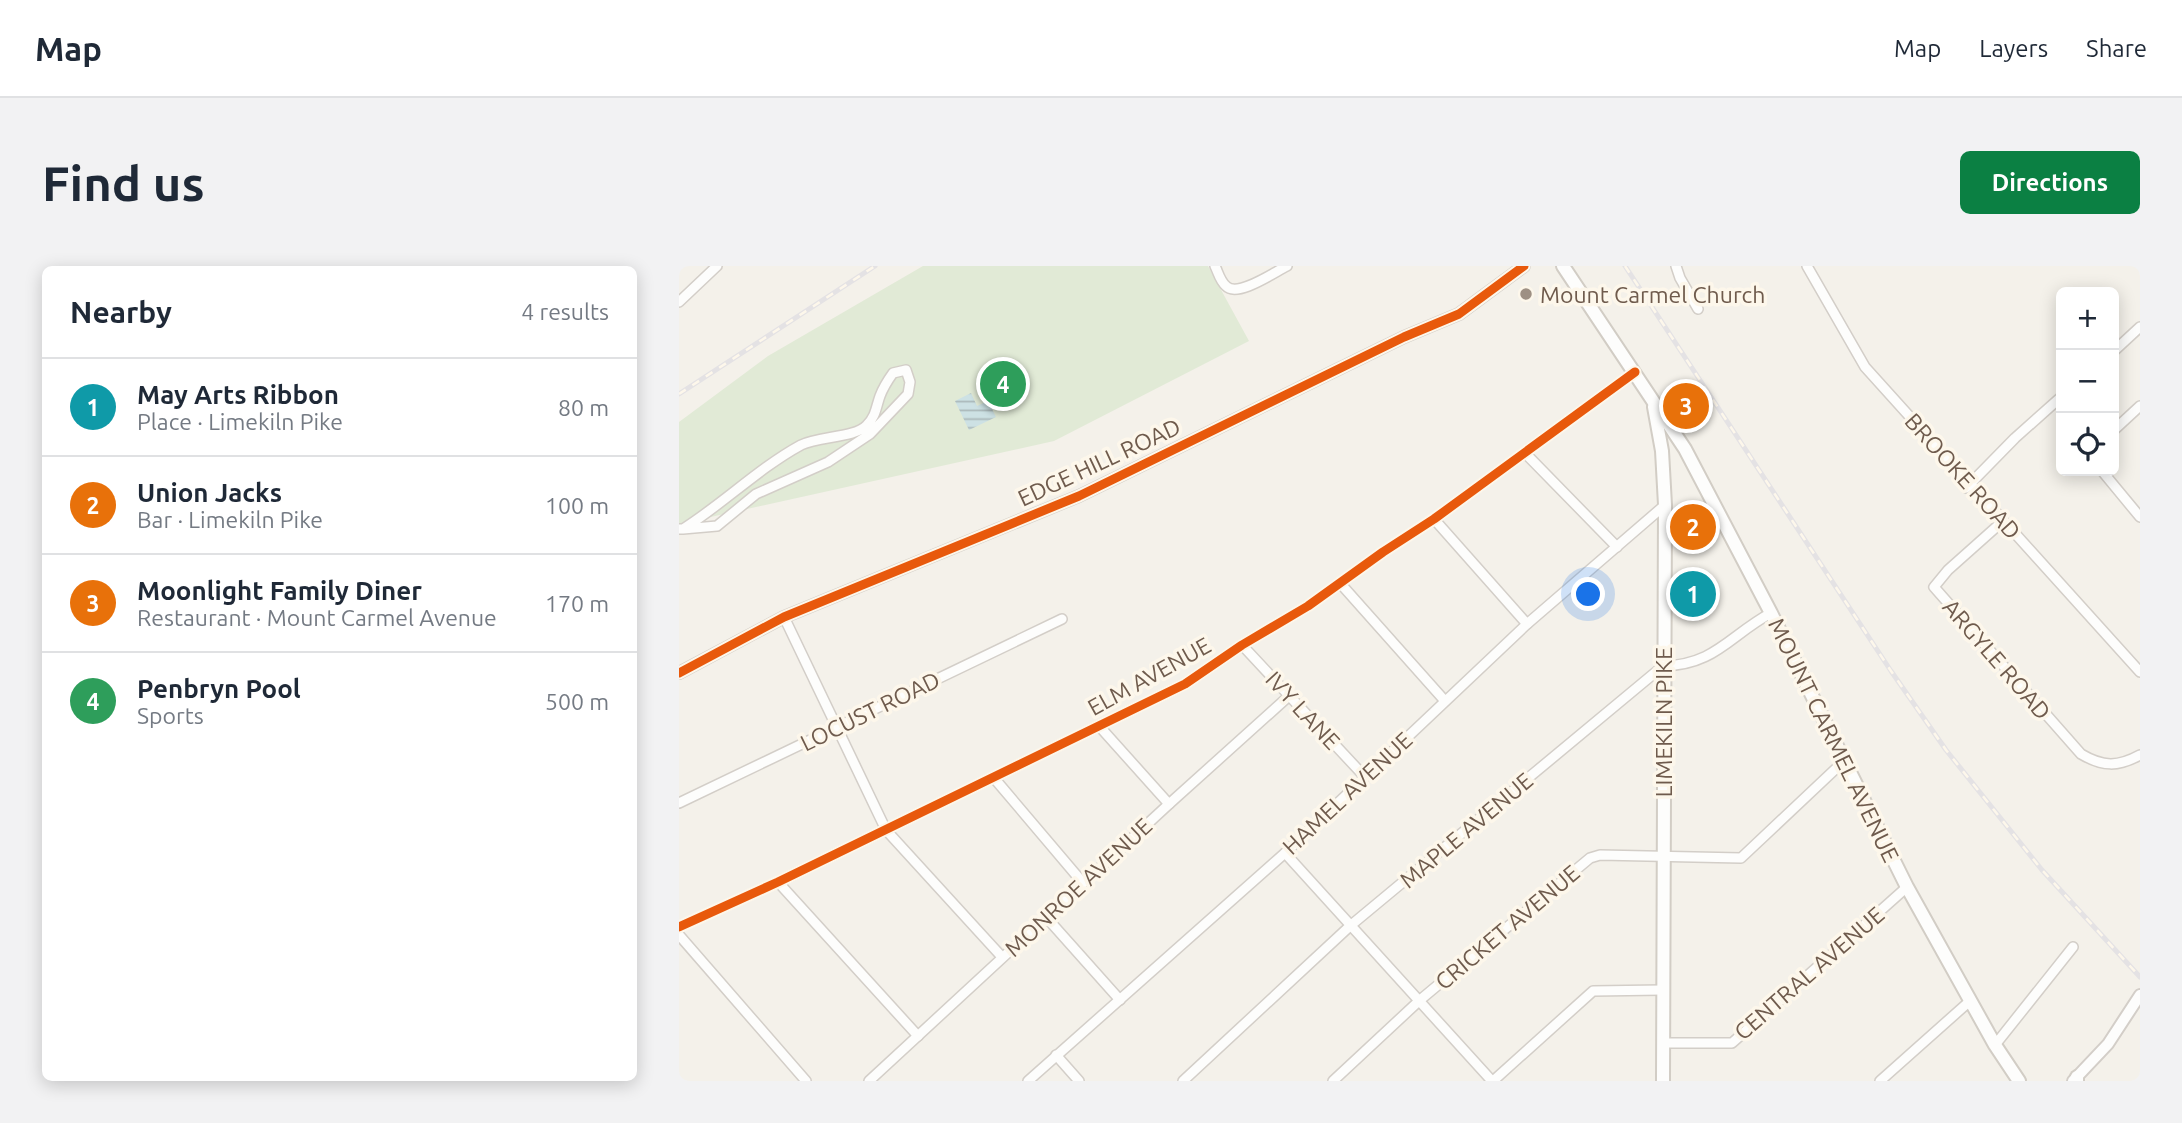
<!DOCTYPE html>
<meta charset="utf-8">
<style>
body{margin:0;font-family:Ubuntu,sans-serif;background:#f2f2f3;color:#1f2937}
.controls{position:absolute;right:21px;top:21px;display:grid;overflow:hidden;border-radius:10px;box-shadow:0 4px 18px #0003}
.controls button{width:63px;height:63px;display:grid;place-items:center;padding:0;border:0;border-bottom:2px solid #e0e1e3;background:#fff;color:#1f2937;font:35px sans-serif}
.you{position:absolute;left:910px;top:329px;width:24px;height:24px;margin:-18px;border:5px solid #fff;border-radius:50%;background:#1a73e8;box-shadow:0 0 0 10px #1a73e833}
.badge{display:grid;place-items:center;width:46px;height:46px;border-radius:50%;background:#0b8043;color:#fff;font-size:23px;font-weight:700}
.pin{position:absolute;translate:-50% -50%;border:4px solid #fff;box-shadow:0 2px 7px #0006}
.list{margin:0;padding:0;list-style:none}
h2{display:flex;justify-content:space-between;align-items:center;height:91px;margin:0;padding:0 28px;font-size:30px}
h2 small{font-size:23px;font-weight:400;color:#747a83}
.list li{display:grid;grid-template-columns:46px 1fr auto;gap:21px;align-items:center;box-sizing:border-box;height:98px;padding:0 28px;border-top:2px solid #e0e1e3}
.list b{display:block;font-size:26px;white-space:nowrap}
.list p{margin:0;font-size:23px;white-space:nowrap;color:#747a83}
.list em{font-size:23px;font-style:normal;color:#747a83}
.icon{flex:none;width:38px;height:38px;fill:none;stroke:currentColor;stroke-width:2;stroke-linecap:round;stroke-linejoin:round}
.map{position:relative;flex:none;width:1461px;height:815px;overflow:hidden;border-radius:10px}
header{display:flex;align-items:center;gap:42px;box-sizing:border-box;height:98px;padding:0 35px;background:#fff;border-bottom:2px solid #e0e1e3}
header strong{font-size:33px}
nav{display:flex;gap:38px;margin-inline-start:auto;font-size:24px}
.intro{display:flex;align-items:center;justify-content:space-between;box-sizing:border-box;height:168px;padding:0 42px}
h1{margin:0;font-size:49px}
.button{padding:18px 32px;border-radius:10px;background:#0b8043;color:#fff;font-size:24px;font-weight:700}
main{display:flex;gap:42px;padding:0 42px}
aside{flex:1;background:#fff;border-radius:10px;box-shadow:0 4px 18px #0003}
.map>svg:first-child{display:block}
.park{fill:#e1ead6}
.water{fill:url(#water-rules)}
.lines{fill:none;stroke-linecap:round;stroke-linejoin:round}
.minor-casing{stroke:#d3cec8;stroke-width:12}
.tertiary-casing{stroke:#d3cec8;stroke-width:14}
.secondary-casing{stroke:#d2cdc5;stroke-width:16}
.minor{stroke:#fdfdfc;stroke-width:9}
.tertiary{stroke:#fdfdfc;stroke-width:10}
.secondary{stroke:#fdfdfc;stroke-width:12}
.rail-casing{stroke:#e4e2e4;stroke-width:5}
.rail{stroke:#fdf7eb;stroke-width:2.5;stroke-dasharray:8;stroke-linecap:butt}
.cycleway-casing{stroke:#fdf7eb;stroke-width:13}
.cycleway{stroke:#e8590c;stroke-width:9}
.poi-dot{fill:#9e9084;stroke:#fdf7eb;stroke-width:2.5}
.labels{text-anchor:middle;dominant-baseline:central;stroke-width:7;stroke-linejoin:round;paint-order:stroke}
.poi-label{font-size:23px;fill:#6f5b4d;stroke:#fdf7eb;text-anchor:start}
.street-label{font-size:23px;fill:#6f5b4d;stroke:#fdf7eb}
</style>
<header>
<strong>Map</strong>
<nav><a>Map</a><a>Layers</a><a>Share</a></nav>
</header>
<div class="intro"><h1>Find us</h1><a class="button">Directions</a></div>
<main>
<aside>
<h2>Nearby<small>4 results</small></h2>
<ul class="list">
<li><span class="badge" style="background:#0f9aa8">1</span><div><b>May Arts Ribbon</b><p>Place · Limekiln Pike</p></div><em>80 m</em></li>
<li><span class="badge" style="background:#e8710a">2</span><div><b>Union Jacks</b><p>Bar · Limekiln Pike</p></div><em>100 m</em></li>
<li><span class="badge" style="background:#e8710a">3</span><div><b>Moonlight Family Diner</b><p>Restaurant · Mount Carmel Avenue</p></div><em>170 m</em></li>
<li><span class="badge" style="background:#2e9e5b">4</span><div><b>Penbryn Pool</b><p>Sports</p></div><em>500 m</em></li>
</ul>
</aside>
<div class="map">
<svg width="1461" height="815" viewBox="0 0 1461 815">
<defs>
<pattern id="water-rules" width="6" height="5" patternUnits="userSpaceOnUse" patternTransform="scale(1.75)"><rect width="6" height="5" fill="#cde1e4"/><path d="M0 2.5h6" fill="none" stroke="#abb9bb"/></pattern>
</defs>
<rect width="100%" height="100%" fill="#f4f1ea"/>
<!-- park -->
<polygon class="park" points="244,0 529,0 570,75 375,175 0,258 0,156 89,90"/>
<!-- water -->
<polygon class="water" points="292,127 298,140 309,135 317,151 290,164 276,135"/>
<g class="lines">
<!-- minor casing -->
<g class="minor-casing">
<g id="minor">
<path d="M536 0C539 6 541 15 547 20 558 32 594 7 608 0"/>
<polyline points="997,0 1001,12 1019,43"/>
<polyline points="1128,0 1186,101 1461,406"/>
<polyline points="0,36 38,0"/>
<polyline points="1435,85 1461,61"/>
<polyline points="1435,164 1461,140"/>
<polyline points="847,188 938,281"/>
<polyline points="1423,205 1461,251"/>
<polyline points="1287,222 1336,172 1382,131"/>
<polyline points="755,253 848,358"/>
<path d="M1324 255 1269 304 1255 321 1402 488C1424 501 1439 501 1461 489"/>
<path d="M0 263H4L38 260 77 228 149 196 191 168 229 128 231 116 227 104 214 107C209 114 204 122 201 130 197 141 197 150 188 159 176 172 140 170 122 179 80 202 45 237 4 263"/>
<polyline points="661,317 766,435"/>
<polyline points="105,351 207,564 323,691"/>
<polyline points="563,379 685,510"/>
<polyline points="421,461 490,538"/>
<polyline points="315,512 404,617"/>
<polyline points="0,537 383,353"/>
<polyline points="606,587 813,815"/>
<polyline points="99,616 239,770"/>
<polyline points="367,651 441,734"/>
<polyline points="0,661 99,616 506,418 563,379 629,340 704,286 755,253 956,106"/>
<polyline points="0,669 127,815"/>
<polyline points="985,777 1053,777 1228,621"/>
<polyline points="1316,779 1394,681"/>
<polyline points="377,789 400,815"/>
<polyline points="190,815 490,538 610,430"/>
<polyline points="349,815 606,587 848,358 986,239"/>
<path d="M504 815 671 660 984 400C1036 399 1051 369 1092 347"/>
<polyline points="654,815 741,734 911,592 921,589 1062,592 1165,495"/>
<polyline points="814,815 914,725 983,724"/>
<polyline points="1201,815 1292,734"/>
</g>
</g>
<!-- tertiary casing -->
<g class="tertiary-casing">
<g id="tertiary">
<polyline points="0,407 105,351 400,230 725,71 780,48 845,0"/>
<polyline points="1394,815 1429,778 1461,729"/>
</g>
</g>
<!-- secondary casing -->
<g class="secondary-casing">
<g id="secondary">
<polyline points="884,0 1006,183 1092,347 1228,621 1316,779 1340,815"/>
<polyline points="975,141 983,185 986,239 984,815"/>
<polyline points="1398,815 1398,811"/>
</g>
</g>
<!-- minor -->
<use href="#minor" class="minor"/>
<!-- tertiary -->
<use href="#tertiary" class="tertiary"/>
<!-- secondary -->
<use href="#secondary" class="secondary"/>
<!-- rail casing -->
<g class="rail-casing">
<g id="rail">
<polyline points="946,0 1212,405 1267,484 1363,604 1461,711"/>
<polyline points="0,128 196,0"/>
</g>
</g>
<!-- rail -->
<use href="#rail" class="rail"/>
<!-- cycleway casing -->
<g class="cycleway-casing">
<g id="cycleway">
<polyline points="0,407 105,351 400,230 725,71 780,48 845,0"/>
<polyline points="0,661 99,616 506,418 563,379 629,340 704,286 755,253 956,106"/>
</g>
</g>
<!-- cycleway -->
<use href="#cycleway" class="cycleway"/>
</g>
<!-- markers -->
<circle class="poi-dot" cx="847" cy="28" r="7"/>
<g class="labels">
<!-- poi labels -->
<g class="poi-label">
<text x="861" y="28">Mount Carmel Church</text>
</g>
<!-- street labels -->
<g class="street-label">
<text transform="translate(420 196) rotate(-25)">EDGE HILL ROAD</text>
<text transform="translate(1284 210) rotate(48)">BROOKE ROAD</text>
<text transform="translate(1318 393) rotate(49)">ARGYLE ROAD</text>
<text transform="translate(470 410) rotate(-29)">ELM AVENUE</text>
<text transform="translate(624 444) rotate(47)">IVY LANE</text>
<text transform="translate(191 445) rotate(-26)">LOCUST ROAD</text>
<text transform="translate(984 456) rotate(-90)">LIMEKILN PIKE</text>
<text transform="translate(1155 474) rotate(64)">MOUNT CARMEL AVENUE</text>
<text transform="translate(668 527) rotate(-43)">HAMEL AVENUE</text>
<text transform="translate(787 564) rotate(-40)">MAPLE AVENUE</text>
<text transform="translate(399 621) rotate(-43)">MONROE AVENUE</text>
<text transform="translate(828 661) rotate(-40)">CRICKET AVENUE</text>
<text transform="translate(1130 707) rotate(-41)">CENTRAL AVENUE</text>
</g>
</g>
</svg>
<div class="controls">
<button>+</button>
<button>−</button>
<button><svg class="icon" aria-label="locate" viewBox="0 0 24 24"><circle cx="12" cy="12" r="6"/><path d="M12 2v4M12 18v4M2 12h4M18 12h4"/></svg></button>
</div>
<div class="you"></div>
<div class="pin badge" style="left:1014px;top:328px;background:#0f9aa8">1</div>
<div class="pin badge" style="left:1014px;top:261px;background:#e8710a">2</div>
<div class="pin badge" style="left:1007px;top:140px;background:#e8710a">3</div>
<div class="pin badge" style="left:324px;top:118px;background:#2e9e5b">4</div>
</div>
</main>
